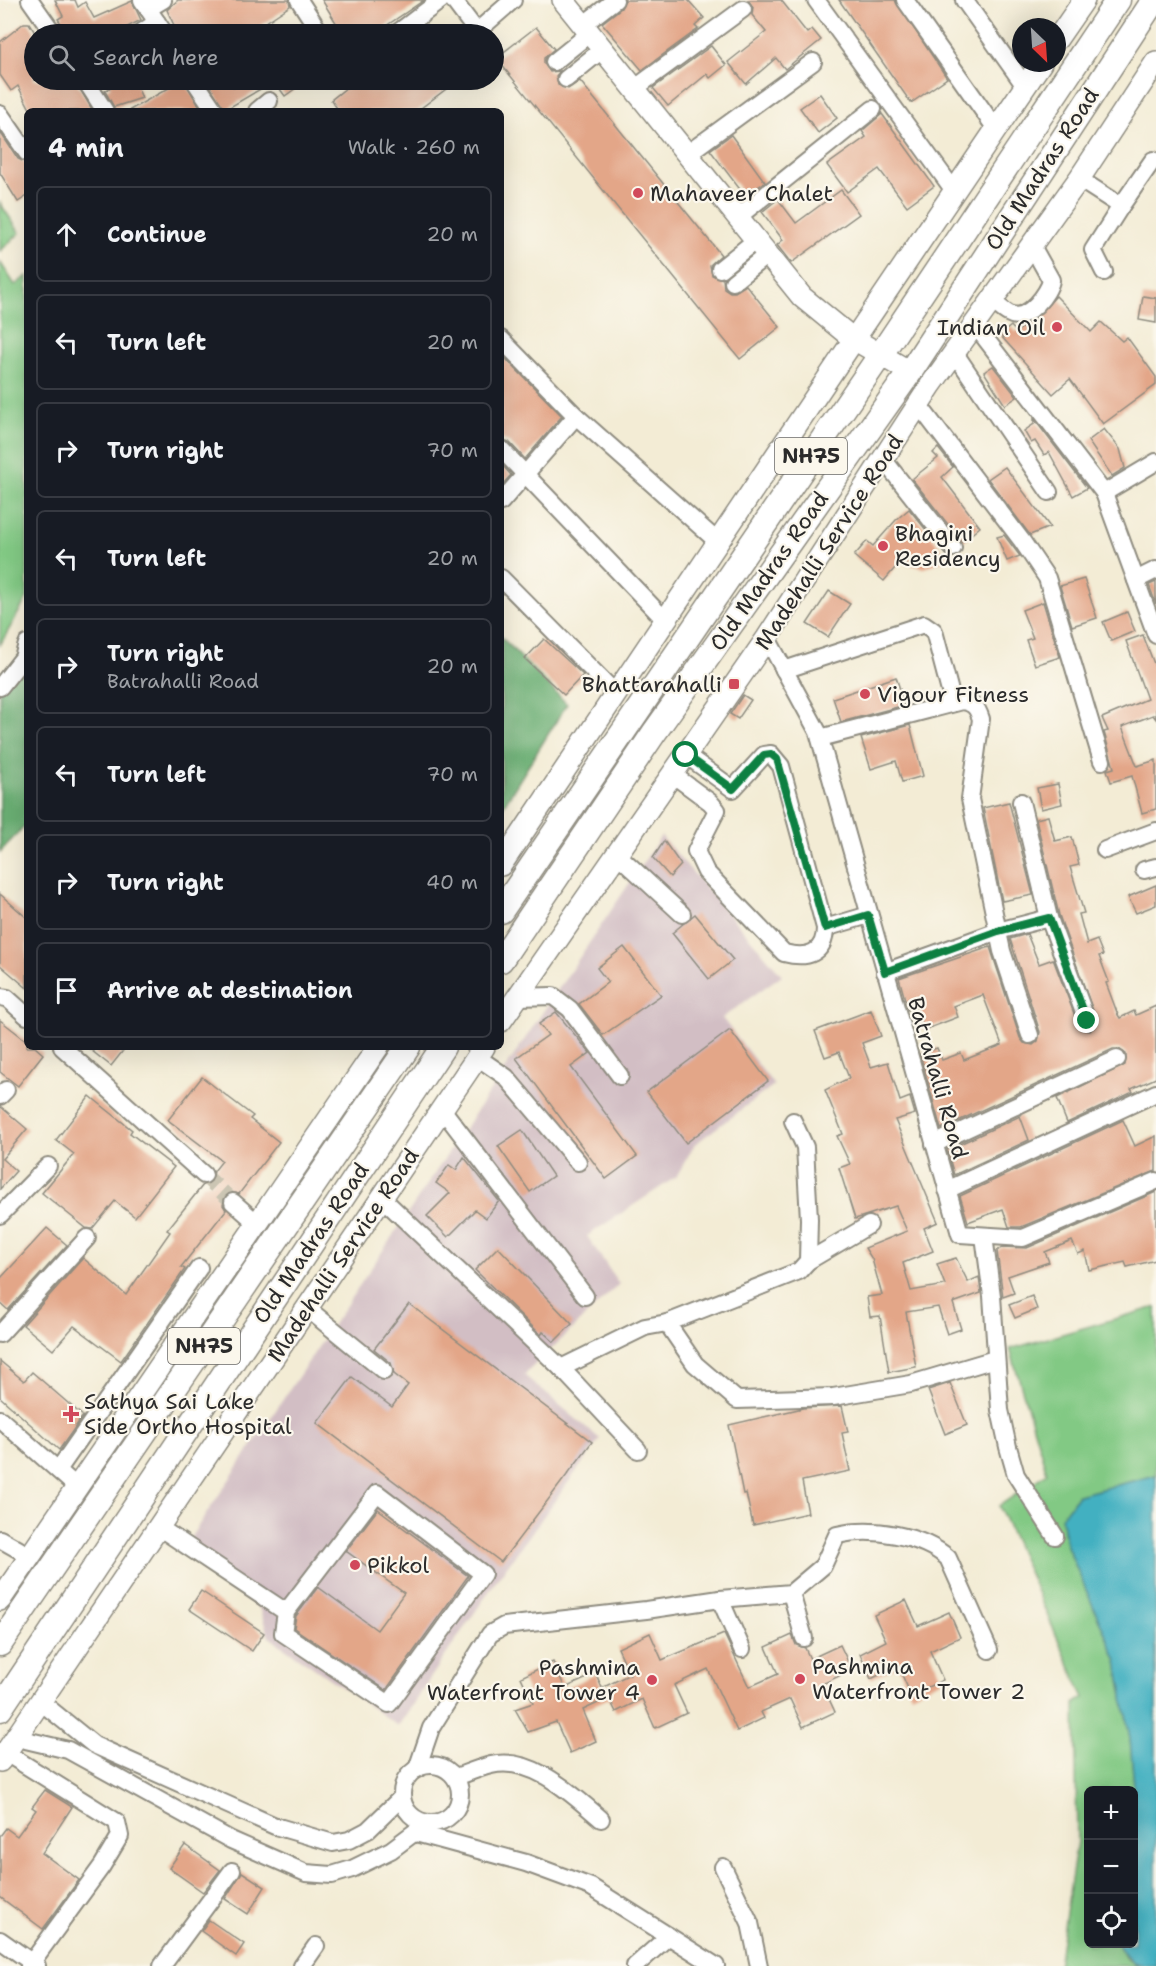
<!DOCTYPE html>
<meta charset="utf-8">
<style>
body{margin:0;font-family:"Shantell Sans",sans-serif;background:#20242c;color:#f1f3f6}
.controls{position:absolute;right:18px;bottom:18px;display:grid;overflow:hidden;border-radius:9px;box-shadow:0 6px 24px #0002}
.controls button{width:54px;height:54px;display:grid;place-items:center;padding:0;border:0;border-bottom:2px solid #363941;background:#171b24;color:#f1f3f6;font:30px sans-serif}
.compass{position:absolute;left:1012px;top:18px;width:54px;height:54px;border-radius:50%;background:#171b24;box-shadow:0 6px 24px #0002;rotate:155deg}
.stop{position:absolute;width:18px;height:18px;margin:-14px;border:4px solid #0b8043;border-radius:50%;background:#fff}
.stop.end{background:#0b8043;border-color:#fff;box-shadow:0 2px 6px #0008}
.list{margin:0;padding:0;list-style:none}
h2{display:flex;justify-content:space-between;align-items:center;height:78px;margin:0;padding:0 24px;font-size:26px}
h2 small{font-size:20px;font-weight:400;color:#9ea1a6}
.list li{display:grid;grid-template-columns:39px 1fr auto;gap:18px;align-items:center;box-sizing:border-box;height:96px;margin:0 12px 12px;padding:0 12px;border:2px solid #363941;border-radius:9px}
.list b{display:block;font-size:22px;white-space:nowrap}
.list p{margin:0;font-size:20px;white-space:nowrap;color:#9ea1a6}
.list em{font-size:20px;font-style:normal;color:#9ea1a6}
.icon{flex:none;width:33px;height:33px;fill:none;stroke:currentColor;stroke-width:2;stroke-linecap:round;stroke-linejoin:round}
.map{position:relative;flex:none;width:1156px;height:1966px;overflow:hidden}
.search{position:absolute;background:#171b24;box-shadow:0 6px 24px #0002;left:24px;top:24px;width:480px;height:66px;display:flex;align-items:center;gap:15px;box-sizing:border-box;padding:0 21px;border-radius:33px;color:#9ea1a6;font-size:22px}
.panel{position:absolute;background:#171b24;box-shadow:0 6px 24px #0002;left:24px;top:108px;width:480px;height:942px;border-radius:9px}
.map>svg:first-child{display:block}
.industrial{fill:#d2bec4}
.green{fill:#82c984;stroke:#567a58;stroke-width:1.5}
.forest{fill:#69ad72;stroke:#4a6c4e;stroke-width:1.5}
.water{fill:#43b0c1;stroke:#376e76;stroke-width:1.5}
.building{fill:#e3a688}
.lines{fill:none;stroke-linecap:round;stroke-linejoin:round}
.minor-tunnel{stroke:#cbc5b3;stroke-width:16;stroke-dasharray:16 8;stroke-linecap:butt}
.minor-casing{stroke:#8f8c80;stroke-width:20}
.major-casing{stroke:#8f8c80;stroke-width:24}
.highway-casing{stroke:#8f8c80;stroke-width:27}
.minor{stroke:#fff;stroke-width:16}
.major{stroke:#fff;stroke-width:21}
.highway{stroke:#fff;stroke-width:24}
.route{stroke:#0b8043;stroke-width:8}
.poi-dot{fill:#d1495b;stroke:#fbf7ec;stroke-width:2}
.labels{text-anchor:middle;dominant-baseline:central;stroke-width:4.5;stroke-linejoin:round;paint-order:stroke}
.shield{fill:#fbf7ec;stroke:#696865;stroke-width:1.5}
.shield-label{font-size:21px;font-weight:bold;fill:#2b2b2b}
.street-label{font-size:22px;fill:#2b2b2b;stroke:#fbf7ec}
.poi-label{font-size:22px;fill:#2b2b2b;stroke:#fbf7ec;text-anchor:start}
</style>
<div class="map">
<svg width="1156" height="1966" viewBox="0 0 1156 1966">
<rect width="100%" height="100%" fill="#fbf7ec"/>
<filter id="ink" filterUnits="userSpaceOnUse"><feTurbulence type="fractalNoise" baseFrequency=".0167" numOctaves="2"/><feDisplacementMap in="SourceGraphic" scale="12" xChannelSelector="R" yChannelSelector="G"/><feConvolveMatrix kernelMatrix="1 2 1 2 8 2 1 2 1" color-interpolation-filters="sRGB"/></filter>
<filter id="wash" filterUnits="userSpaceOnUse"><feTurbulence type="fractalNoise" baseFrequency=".008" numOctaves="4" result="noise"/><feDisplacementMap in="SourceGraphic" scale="24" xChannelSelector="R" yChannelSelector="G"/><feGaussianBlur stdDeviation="1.35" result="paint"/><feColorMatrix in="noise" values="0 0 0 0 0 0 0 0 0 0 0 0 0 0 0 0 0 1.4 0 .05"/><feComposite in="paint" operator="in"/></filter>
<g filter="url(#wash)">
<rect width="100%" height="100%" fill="#f3ecd5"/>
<!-- industrial -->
<polygon class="industrial" points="661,836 782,975 722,1018 774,1085 695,1144 676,1177 587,1236 619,1284 524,1375 600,1439 496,1581 398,1726 269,1637 259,1608 182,1550"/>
<!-- green -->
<g class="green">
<polygon points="0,203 20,233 0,251"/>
<polygon points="0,262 15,285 27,276 27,598 0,645"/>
<polygon points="1156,1307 1156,1475 1079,1495 1061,1517 1067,1546 1117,1661 1130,1739 1134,1785 1133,1790 1088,1790 1088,1944 1118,1944 1126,1959 1138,1966 1058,1966 1077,1841 1075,1703 1084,1698 999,1506 1047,1473 1010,1349"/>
</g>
<!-- forest -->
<g class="forest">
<polygon points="501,637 567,704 501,810"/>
<polygon points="27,646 27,824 0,852 0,685"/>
</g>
<!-- water -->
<path class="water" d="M1156 1475V1966C1135 1966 1127 1962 1118 1944H1134V1785L1130 1739 1117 1661 1067 1546 1061 1517 1079 1495Z"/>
<g id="blocks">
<!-- building -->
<g class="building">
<polygon points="55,0 75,0 78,7 85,2 94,18 132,1 141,20 114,34 68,34 58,19 63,16"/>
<polygon points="178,0 289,0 290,6 248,34 178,34 167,10"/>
<polygon points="322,0 424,0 374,34 343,34"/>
<polygon points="625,0 688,0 704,18 695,26 698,29 642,70 602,23 621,8"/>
<polygon points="748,0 781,0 807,33 812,29 821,40 785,69 776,58 746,84 728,62 766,32 752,15 753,7"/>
<polygon points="839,0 895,0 947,78 911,103"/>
<polygon points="24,23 29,23 34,31 34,80 75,80 93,111 31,111 18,86 11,91 0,75 0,42"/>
<polygon points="536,27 554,49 544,58 544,63 550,72 560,71 556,76 558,85 568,89 580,81 721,255 710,265 712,275 723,279 724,288 730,292 735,292 746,285 780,327 740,359 496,58"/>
<polygon points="711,46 726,65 710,78 707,74 668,106 653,88"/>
<polygon points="107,80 130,80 132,84 135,82 142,98 114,107 105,91 111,87"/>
<polygon points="184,80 202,111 128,111 183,80"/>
<polygon points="206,80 229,80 234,87 247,80 307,80 285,96 274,81 225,110"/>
<polygon points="356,80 458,80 417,111 339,111 331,100"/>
<polygon points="820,94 837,118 818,133 800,108"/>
<polygon points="882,114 934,186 907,206 879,169 847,192 827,165 866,137 862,131"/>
<polygon points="0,132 18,159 27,163 27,196 18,202 0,173"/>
<polygon points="731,135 765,182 745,196 710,150"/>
<polygon points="841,190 859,214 791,263 777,245 783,240 762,212 778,199 796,223"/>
<polygon points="1056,296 1091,332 1101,322 1122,341 1127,337 1156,377 1156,385 1103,424 1070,379 1053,394 1000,335 1011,326 1016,332 1036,318"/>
<polygon points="1143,296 1156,298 1156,323 1139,320"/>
<polygon points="501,354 562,416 525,459 509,442 501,439"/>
<polygon points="993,366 1017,397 1005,405 984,372"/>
<polygon points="1034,419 1087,488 1073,496 1049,452 1044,455 1035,441 1031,443 1024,431 1034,424"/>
<polygon points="1104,429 1120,449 1125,468 1112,476 1088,441"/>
<polygon points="938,448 953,467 942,477 980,527 962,542 912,479 938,458 933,453"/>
<polygon points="501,464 511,475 501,486"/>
<polygon points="1005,467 1050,527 1030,535 988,479"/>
<polygon points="909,509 949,558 924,568 900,562 884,581 854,556 867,541 873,546 896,520"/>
<polygon points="1004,535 1020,556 1007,561 997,537"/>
<polygon points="1084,579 1097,618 1072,626 1060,586"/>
<polygon points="1156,582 1156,604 1149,585"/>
<polygon points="829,591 850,604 828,637 807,624"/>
<polygon points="1043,602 1060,657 1035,665 1026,640 1033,638 1022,610"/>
<polygon points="1127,612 1135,631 1111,641 1103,622"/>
<polygon points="1143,635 1156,669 1156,719 1153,715 1122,727 1137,766 1156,760 1156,809 1142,813 1132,776 1111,782 1107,770 1114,768 1104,732 1108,731 1102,718 1147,699 1126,641"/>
<polygon points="544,639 583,675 564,695 525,659"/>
<polygon points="896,677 905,705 841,722 833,698"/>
<polygon points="743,695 751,700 738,719 730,714"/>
<polygon points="910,725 923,776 902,782 896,761 871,769 861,738"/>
<polygon points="1058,784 1062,804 1041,809 1037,788"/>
<polygon points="1009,802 1033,895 1002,901 983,808"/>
<polygon points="1048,816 1055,841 1072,837 1079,865 1070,867 1084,913 1079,914 1087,944 1097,940 1103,955 1099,956 1109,982 1106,983 1118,1015 1120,1018 1134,1011 1136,1015 1156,1006 1156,1078 1131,1089 1133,1092 1067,1123 1057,1098 1125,1065 1126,1054 1119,1049 1113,1049 941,1129 920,1054 937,1048 942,1060 961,1053 964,1060 1002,1045 983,995 954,1006 958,1017 924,1030 916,1007 908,1010 899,978 990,947 1020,1038 1024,1043 1033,1045 1038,1041 1040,1032 1010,939 1027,934 1039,964 1053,959 1080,1029 1090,1031 1097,1023 1059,915 1036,819"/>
<polygon points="664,841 681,865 670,877 653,858"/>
<polygon points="1156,885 1156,905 1136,913 1128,897"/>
<polygon points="0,894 27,918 27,988 0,965"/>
<polygon points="695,914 733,960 709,979 672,933"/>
<polygon points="624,947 661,995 603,1035 579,1004 608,982 597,968"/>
<polygon points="871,1010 881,1036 862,1043 871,1067 888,1062 900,1101 910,1097 915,1114 895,1120 938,1222 924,1228 933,1251 903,1263 911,1291 945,1285 937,1264 956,1258 968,1282 979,1277 981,1293 953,1303 961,1329 947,1334 938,1307 906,1312 916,1367 889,1372 880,1316 870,1317 867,1297 882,1295 872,1259 865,1248 907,1231 896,1206 855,1219 839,1168 850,1164 837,1136 843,1134 825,1090 849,1078 839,1052 825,1057 815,1031"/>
<polygon points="556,1012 590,1053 571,1067 637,1156 606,1179 516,1058 548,1035 539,1024"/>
<polygon points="0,1020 27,1041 27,1047 35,1047 43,1054 18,1086 0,1072"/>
<polygon points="730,1030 768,1081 686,1143 647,1092"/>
<polygon points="87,1047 126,1047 111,1066"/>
<polygon points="202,1077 253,1116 250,1119 279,1142 239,1194 230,1192 225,1196 223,1205 226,1210 181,1267 185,1269 121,1361 74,1326 53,1350 23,1325 83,1258 126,1295 170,1232 167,1230 203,1185 212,1182 214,1171 222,1161 168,1120"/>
<polygon points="90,1096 132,1130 130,1133 174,1167 135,1217 115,1201 92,1229 86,1228 42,1193 74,1154 56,1140"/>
<polygon points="0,1106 27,1129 2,1159 16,1171 0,1189"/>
<polygon points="1020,1116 1029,1140 954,1175 947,1150"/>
<polygon points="1123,1120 1135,1146 1156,1136 1156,1171 1021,1227 1009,1227 1003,1209 968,1222 960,1196"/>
<polygon points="522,1130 553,1176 530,1192 498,1146"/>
<polygon points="464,1157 499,1201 486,1218 475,1210 448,1237 427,1216 450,1193 436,1183 449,1165 456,1170"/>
<polygon points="1156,1192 1156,1260 1127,1267 1125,1262 1089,1270 1085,1251 1078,1254 1072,1241 1045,1252 1049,1262 1008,1276 1014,1293 1003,1297 997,1251 1003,1247 1027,1248"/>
<polygon points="47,1228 67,1245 8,1310 0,1303 0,1279"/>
<polygon points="498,1247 572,1324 554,1342 543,1332 541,1335 475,1270"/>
<polygon points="1032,1296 1037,1309 1015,1318 1009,1305"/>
<polygon points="409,1304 592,1442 501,1562 317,1423 352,1377 392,1407 408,1385 394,1374 391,1363 374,1349"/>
<polygon points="0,1361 24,1381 32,1372 83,1416 59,1450 0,1397"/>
<polygon points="950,1383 967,1425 945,1434 928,1390"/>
<polygon points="842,1406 848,1432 842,1433 850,1471 802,1481 808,1513 753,1525 746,1493 743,1494 729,1425 803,1408"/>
<polygon points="378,1509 468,1576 386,1690 294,1628 296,1616 318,1587 377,1630 404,1593 346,1551"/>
<polygon points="201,1591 264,1633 252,1651 189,1609"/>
<polygon points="906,1600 918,1626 949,1612 960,1637 930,1651 943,1680 911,1695 898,1666 871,1679 860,1654 886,1641 874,1615"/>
<polygon points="650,1633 662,1660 724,1634 749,1687 778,1674 766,1647 792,1635 796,1645 805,1648 810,1659 840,1645 852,1670 822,1684 835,1712 803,1727 790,1699 761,1712 764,1718 737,1731 708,1669 674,1685 687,1713 655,1728 642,1699 616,1712 609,1698 583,1710 596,1741 570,1753 556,1722 528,1732 515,1709 533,1703 521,1677 553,1662 565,1688 596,1674 602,1688 630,1674 618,1648"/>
<polygon points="45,1790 72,1807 42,1853 79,1880 43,1929 0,1897 0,1836 6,1828 17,1836 36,1810 32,1807"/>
<polygon points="185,1845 220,1870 203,1892 169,1868"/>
<polygon points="242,1872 265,1887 248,1914 225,1899"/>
<polygon points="209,1920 244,1944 236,1956 201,1931"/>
</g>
</g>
</g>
<g filter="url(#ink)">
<use href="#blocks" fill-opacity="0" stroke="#8f8c80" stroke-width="1.5"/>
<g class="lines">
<!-- minor-tunnel -->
<polyline class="minor-tunnel" points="204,1175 233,1202"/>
<!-- minor casing -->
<g class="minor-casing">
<g id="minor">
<polyline points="30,0 54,34"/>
<polyline points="142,0 165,34"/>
<polyline points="299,0 321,34"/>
<polyline points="453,0 477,32"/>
<polyline points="816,0 955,192"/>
<polyline points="905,0 996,129"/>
<polyline points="964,0 1025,86"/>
<polyline points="148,9 163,0"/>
<polyline points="583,25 615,0"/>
<polyline points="139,34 157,22"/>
<polyline points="396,34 441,0"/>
<polyline points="474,34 513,0"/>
<polyline points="554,62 590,33"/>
<polyline points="566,79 603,49"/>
<polyline points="85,80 105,111"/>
<polyline points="194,80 215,111"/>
<polyline points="634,89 743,9"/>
<polyline points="257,111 269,101"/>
<polyline points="0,114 27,153"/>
<polyline points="687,154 813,62"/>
<polyline points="1079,179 1121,206 1093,250 1104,272"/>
<polyline points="1121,206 1153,160"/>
<polyline points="738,217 873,109"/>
<polyline points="720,269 756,240"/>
<polyline points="733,282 768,254"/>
<path d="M992 301C998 305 1005 313 1012 315 1028 320 1049 293 1051 280L1032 246"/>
<polyline points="975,325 1104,493 1156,635"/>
<polyline points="501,339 576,416 718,542"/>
<polyline points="954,352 1049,492"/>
<polyline points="918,404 1022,541 1047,578 1102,761"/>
<polyline points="501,449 666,621"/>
<polyline points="883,459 953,548"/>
<polyline points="1104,493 1156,462"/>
<polyline points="501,502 576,416"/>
<polyline points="501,578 617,695"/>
<polyline points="1136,580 1156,570"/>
<polyline points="767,638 818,732 960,1234 1023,1238 1156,1181"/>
<polyline points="784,670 924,624 934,631 953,703"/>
<polyline points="0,687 23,658 27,644"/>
<path d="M820 738 962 701C974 703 977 707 981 719L970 799 1002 951 1030 1035"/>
<path d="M672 774 710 802 717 810 696 851 706 872 784 953C807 959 825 954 825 928L781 766 771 754 764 755 733 789 686 755"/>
<polyline points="1021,802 1049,918"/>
<polyline points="1105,850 1156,831"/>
<polyline points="616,853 682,914"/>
<polyline points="1144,870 1156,867"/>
<polyline points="825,928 869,915"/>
<polyline points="885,972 998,931 1049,918 1087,1021"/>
<polyline points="0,997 7,998 27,1016"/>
<polyline points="517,997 553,996 570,1009 620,1076"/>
<polyline points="62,1047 204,1175"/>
<polyline points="477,1057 506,1077 578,1162"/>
<polyline points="0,1096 6,1090"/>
<polyline points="442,1109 585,1296"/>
<polyline points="934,1144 1117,1059"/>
<polyline points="947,1190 1156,1093"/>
<polyline points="382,1198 561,1368 638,1450"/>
<polyline points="233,1202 258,1224"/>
<polyline points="0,1215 48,1166"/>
<polyline points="984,1236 992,1296 1000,1410 1008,1447 1016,1475 1055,1536"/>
<polyline points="808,1261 869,1225"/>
<polyline points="308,1309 384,1371"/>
<polyline points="667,1323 799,1271 808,1261 809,1219 805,1147 793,1121"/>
<polyline points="0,1334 87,1238"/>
<polyline points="561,1368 645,1327 667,1323 695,1364 737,1400 833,1397 911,1384 995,1359"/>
<polyline points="0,1419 78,1488"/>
<polyline points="58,1470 199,1268"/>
<polyline points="160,1528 286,1612 377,1493 483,1574 389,1704 283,1633 286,1612"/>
<polyline points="0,1539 30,1556"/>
<polyline points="791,1593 804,1638"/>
<polyline points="720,1599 742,1649"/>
<polyline points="41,1702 94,1745 275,1826 333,1843 349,1840 368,1830 402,1797"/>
<polyline points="17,1738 68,1750 231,1840 306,1873 332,1875 352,1869 391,1850 427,1823"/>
<polyline points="6,1753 117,1822 120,1836 102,1866 29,1966"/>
<circle cx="431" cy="1794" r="29"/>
<path d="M417 1769 431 1728 490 1634 504 1626 646 1610 720 1599 791 1593 823 1566 837 1535C872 1527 922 1535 948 1558L989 1650"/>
<path d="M456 1777C467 1773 479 1768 491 1765 532 1755 573 1795 601 1819"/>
<polyline points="416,1833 526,1863 591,1887 716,1966"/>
<polyline points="723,1867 750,1923 759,1966"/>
<polyline points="0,1940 37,1966"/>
<polyline points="162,1966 232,1871"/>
<polyline points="302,1966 316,1946"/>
<polyline points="635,1966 669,1936"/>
</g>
</g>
<!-- major casing -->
<g class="major-casing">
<g id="major">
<polyline points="563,0 802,297 852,338 910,372"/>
<polyline points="1057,39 1084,0"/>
<path d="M501 865C682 599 859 329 1041 63"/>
<polyline points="501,1021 767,638 931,385 1079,179 1156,62"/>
<polyline points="0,1600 378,1047"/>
<polyline points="0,1761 484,1047"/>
</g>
</g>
<!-- highway casing -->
<g class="highway-casing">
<g id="highway">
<polyline points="501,911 881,354 1118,0"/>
<polyline points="501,960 654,733 910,372 1154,0"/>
<polyline points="0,1644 408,1047"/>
<polyline points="0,1709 443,1047"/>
</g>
</g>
<!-- minor -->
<use href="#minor" class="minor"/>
<!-- major -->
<use href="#major" class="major"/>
<!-- highway -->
<use href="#highway" class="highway"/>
</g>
</g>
<g class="lines" filter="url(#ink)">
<!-- route -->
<polyline class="route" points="686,755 733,789 764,755 771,754 777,759 825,928 868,915 885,972 998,931 1049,918 1087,1021"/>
</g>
<!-- markers -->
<g class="poi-dot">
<circle cx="638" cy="193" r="6"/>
<circle cx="1057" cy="327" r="6"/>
<circle cx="883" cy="546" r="6"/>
<rect x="728" y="678" width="12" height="12" rx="3"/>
<circle cx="865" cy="694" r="6"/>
<path d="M68 1405h6v6h6v6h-6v6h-6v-6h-6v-6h6z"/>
<circle cx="355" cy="1565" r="6"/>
<circle cx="800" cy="1679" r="6"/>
<circle cx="652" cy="1680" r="6"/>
</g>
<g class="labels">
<!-- shield labels -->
<g class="shield">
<rect x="775" y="438" width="72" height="36" rx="4.5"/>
<rect x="168" y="1328" width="72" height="36" rx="4.5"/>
</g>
<g class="shield-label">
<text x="811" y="456">NH75</text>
<text x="204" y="1346">NH75</text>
</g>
<!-- street labels -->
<g class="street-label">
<text transform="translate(1042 169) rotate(-57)">Old Madras Road</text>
<text transform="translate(829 542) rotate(-57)">Madehalli Service Road</text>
<text transform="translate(769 571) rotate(-55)">Old Madras Road</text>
<text transform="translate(938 1078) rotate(74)">Batrahalli Road</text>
<text transform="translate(311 1243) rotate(-56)">Old Madras Road</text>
<text transform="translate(343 1255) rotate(-56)">Madehalli Service Road</text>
</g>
<!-- poi labels -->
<g class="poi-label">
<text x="650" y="193">Mahaveer Chalet</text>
<text x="1045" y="327" text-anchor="end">Indian Oil</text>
<text x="895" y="533">Bhagini<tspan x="895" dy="25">Residency</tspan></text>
<text x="722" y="684" text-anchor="end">Bhattarahalli</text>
<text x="877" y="694">Vigour Fitness</text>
<text x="84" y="1401">Sathya Sai Lake<tspan x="84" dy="25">Side Ortho Hospital</tspan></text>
<text x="367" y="1565">Pikkol</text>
<text x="812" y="1666">Pashmina<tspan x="812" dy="25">Waterfront Tower 2</tspan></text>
<text x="640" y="1667" text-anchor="end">Pashmina<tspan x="640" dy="25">Waterfront Tower 4</tspan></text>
</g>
</g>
</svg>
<div class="controls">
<button>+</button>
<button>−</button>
<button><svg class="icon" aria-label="locate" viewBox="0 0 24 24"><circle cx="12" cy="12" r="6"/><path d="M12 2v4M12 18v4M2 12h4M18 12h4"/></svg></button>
</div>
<svg class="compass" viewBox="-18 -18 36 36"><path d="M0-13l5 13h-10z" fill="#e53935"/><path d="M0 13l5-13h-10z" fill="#9ea1a6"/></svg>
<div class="stop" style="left:686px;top:755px"></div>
<div class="stop end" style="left:1087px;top:1021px"></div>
<div class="search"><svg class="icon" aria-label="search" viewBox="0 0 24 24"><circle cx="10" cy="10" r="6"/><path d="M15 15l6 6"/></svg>Search here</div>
<section class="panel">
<h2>4 min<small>Walk · 260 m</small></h2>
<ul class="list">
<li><svg class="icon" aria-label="ahead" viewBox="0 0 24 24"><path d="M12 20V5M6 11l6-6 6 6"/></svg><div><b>Continue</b></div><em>20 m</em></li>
<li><svg class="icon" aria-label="left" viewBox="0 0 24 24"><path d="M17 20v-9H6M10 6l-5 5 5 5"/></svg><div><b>Turn left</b></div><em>20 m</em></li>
<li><svg class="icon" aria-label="right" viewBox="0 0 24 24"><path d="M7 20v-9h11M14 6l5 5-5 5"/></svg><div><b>Turn right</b></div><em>70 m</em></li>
<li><svg class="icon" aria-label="left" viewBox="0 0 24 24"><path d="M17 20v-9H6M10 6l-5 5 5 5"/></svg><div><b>Turn left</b></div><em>20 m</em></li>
<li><svg class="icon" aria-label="right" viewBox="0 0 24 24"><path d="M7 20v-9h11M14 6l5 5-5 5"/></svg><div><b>Turn right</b><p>Batrahalli Road</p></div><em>20 m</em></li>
<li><svg class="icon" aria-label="left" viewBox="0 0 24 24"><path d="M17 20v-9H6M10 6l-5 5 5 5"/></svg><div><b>Turn left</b></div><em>70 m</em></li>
<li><svg class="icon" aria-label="right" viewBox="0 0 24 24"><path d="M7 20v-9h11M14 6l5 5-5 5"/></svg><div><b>Turn right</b></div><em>40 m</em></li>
<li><svg class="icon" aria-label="arrive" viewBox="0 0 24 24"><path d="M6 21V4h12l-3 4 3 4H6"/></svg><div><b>Arrive at destination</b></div></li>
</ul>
</section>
</div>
